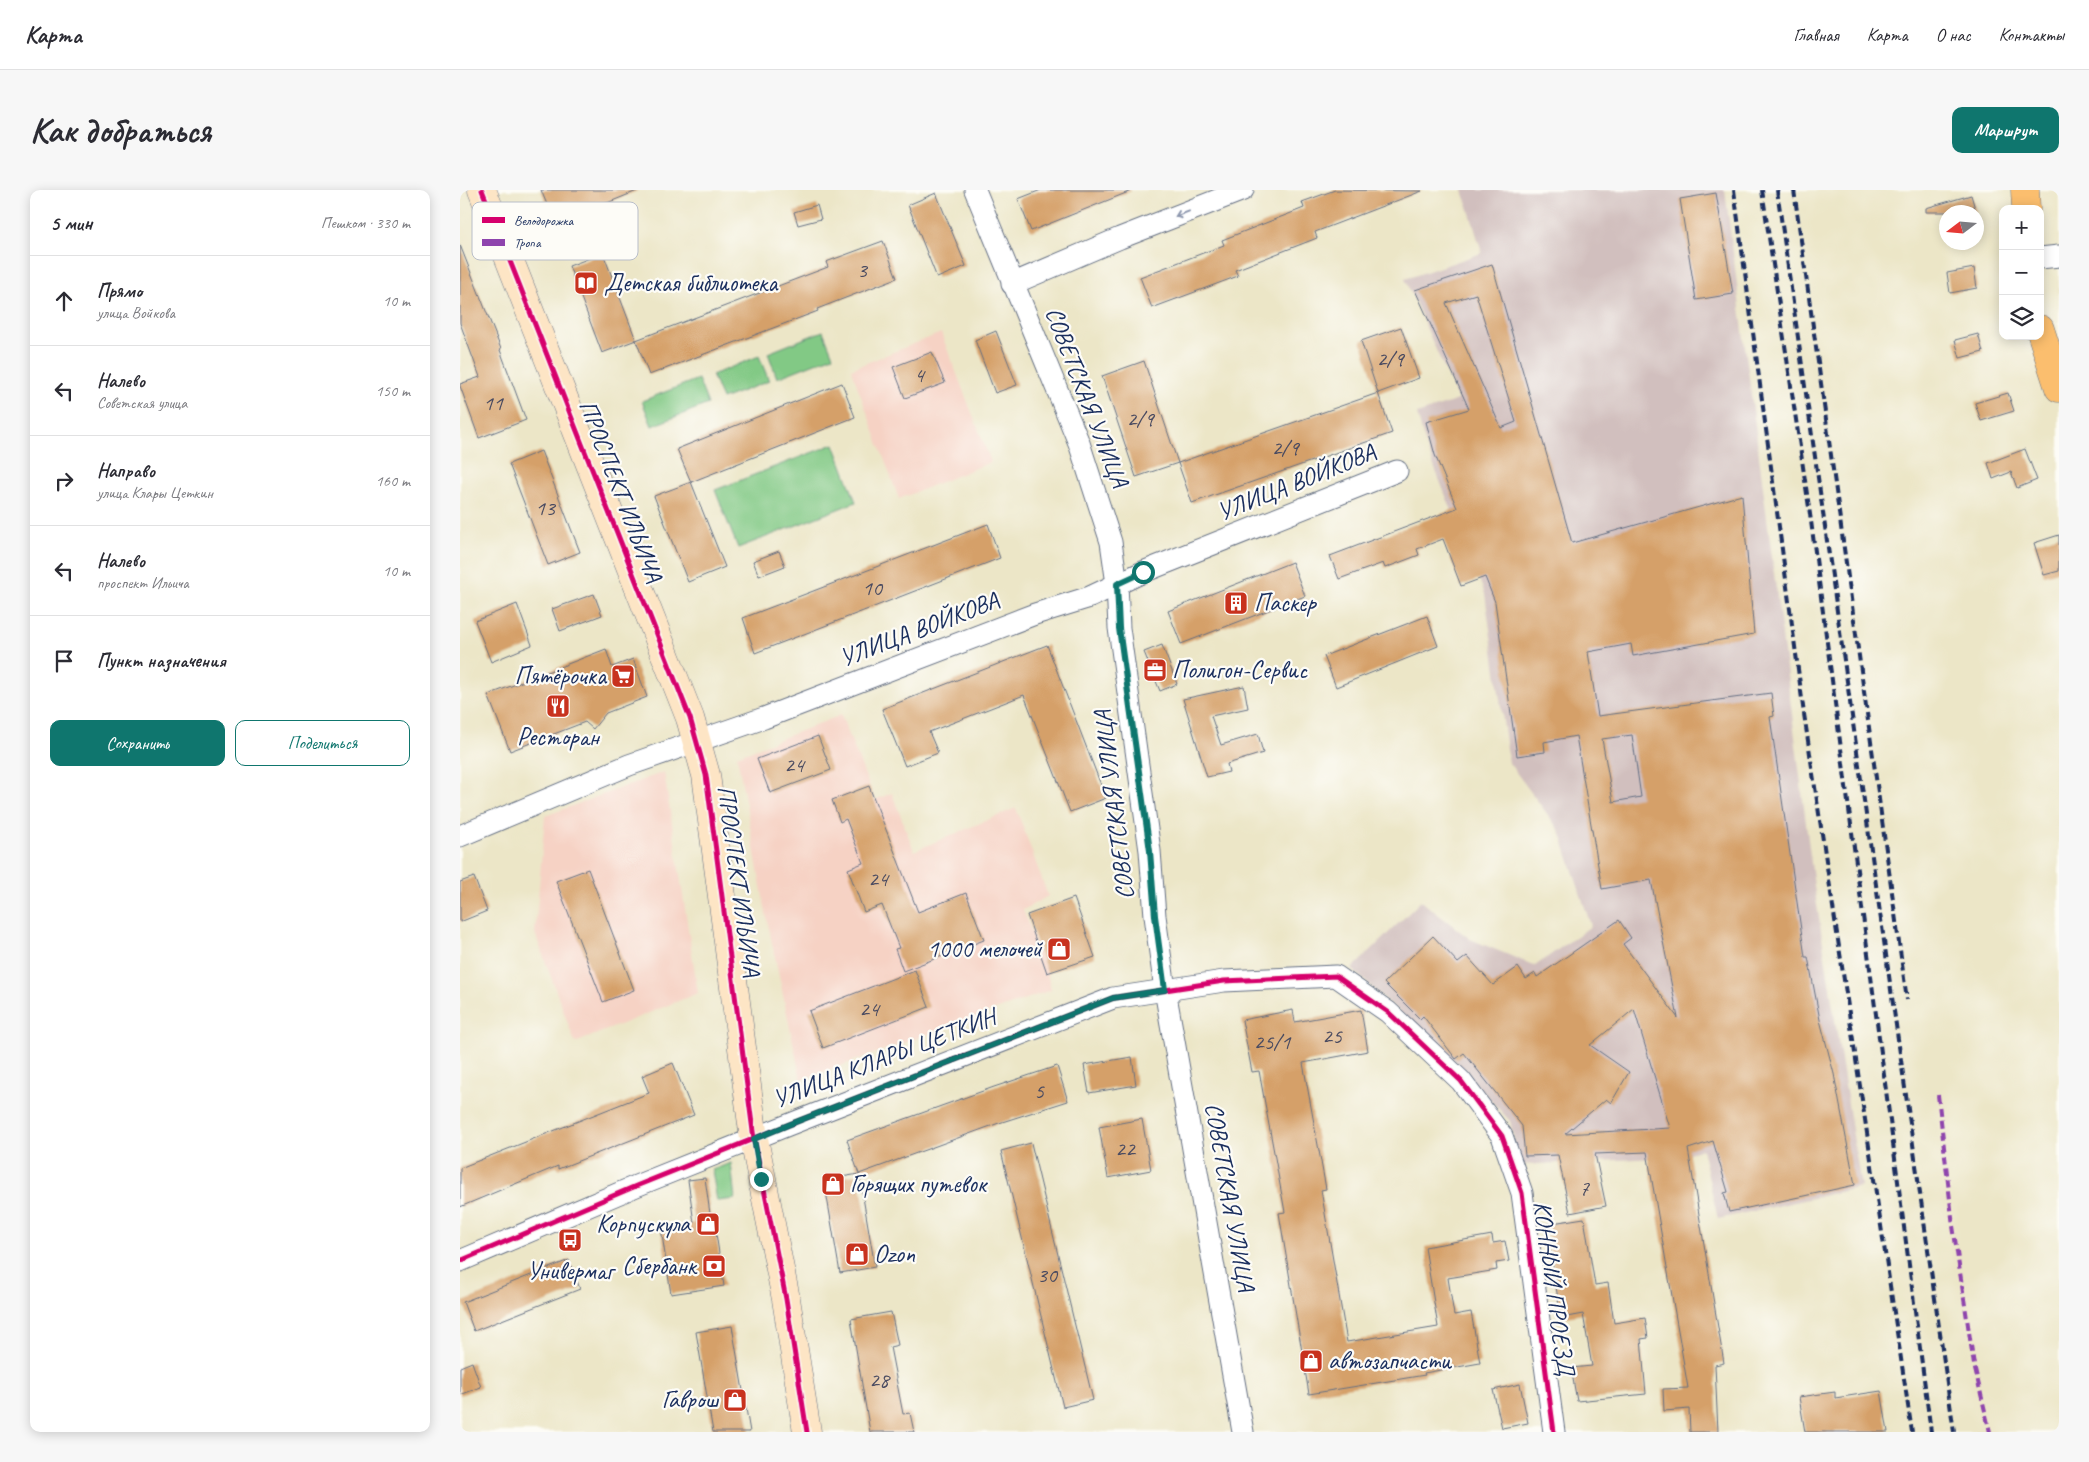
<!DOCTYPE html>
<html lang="ru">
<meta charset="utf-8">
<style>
body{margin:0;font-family:Caveat,sans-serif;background:#f7f7f7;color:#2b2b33}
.controls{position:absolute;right:15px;top:15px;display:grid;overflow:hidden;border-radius:10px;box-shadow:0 2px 12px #0003}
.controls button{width:45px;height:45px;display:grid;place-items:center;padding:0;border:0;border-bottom:1px solid #e1e1e2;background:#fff;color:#2b2b33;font:25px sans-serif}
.compass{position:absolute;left:1479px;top:15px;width:45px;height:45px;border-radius:50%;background:#fff;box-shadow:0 2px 12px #0003;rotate:254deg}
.stop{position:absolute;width:15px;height:15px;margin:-11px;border:4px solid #0f766e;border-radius:50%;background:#fff}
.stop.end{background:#0f766e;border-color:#fff;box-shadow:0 1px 5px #0008}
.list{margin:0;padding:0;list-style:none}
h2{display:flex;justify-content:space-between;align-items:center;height:65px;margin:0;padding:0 20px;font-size:21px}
h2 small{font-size:16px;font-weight:400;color:#7c7c81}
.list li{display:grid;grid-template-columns:32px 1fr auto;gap:15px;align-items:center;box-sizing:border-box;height:90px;padding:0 20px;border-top:1px solid #e1e1e2}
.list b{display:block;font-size:19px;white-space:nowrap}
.list p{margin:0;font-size:16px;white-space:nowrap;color:#7c7c81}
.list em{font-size:16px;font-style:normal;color:#7c7c81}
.actions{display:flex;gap:10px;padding:15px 20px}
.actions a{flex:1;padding:11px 0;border:1px solid #0f766e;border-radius:10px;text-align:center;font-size:18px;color:#0f766e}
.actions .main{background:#0f766e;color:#fff}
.icon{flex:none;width:28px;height:28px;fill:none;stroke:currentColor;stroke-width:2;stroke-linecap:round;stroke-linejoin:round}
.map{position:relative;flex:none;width:1599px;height:1242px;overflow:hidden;border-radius:10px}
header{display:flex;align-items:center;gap:30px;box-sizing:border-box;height:70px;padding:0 25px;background:#fff;border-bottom:1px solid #e1e1e2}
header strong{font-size:24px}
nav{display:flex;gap:28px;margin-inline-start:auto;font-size:18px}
.intro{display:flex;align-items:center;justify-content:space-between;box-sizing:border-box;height:120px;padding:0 30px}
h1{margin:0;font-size:35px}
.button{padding:12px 22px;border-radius:10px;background:#0f766e;color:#fff;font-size:18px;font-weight:700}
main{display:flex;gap:30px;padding:0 30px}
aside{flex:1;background:#fff;border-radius:10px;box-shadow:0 2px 12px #0003}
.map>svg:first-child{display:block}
.built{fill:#f6d2c4}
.industrial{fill:#d1bfbe}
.green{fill:#82c985;stroke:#4e7c72}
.building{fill:#d5a069;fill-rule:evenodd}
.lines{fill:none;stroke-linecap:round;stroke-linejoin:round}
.street-casing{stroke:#646f83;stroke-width:23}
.secondary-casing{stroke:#646f83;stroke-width:29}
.primary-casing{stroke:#646f83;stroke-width:29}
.street{stroke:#fff;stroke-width:21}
.secondary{stroke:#fde5c5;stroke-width:28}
.primary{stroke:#fbbe6e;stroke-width:28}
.rail{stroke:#1b2f5e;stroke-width:4;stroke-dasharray:8 4;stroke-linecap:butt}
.quiet{stroke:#8e44ad;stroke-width:4;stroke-dasharray:8 4;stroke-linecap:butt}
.cycleway-casing{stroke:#fdfcf7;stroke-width:8}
.cycleway{stroke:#d6006c;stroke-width:5}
.oneway{stroke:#8d97ae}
.route{stroke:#0f766e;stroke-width:6}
.labels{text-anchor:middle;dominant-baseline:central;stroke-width:4.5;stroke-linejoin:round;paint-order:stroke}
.number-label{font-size:22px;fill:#4a4b61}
.poi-label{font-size:25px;fill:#1b2f5e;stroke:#fdfcf7;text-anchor:start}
.street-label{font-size:25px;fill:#1b2f5e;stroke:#fdfcf7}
.key{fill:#fdfcf7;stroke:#b9bec9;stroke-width:1}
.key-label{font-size:14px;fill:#1b2f5e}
</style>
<header>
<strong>Карта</strong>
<nav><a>Главная</a><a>Карта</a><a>О нас</a><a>Контакты</a></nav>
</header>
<div class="intro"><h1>Как добраться</h1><a class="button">Маршрут</a></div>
<main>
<aside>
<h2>5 мин<small>Пешком · 330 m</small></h2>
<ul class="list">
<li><svg class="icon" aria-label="ahead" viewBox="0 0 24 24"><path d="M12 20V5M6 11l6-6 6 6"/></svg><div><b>Прямо</b><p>улица Войкова</p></div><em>10 m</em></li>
<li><svg class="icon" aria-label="left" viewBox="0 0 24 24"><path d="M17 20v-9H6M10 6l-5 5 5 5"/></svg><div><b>Налево</b><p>Советская улица</p></div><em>150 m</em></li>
<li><svg class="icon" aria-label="right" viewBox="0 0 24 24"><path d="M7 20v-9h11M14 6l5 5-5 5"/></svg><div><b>Направо</b><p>улица Клары Цеткин</p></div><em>160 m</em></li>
<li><svg class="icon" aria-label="left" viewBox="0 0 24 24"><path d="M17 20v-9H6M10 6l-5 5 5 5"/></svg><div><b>Налево</b><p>проспект Ильича</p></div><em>10 m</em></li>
<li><svg class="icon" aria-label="arrive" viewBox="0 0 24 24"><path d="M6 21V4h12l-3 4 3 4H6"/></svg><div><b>Пункт назначения</b></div></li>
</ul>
<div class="actions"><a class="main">Сохранить</a><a>Поделиться</a></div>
</aside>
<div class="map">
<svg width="1599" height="1242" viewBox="0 0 1599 1242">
<rect width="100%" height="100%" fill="#fdfcf7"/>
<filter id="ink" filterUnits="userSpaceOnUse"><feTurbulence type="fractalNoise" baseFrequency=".02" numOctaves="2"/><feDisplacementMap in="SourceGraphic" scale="10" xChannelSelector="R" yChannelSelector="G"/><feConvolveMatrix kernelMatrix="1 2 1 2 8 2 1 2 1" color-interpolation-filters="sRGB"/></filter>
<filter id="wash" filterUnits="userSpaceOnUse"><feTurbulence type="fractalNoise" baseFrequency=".0096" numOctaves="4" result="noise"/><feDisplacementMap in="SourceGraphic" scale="20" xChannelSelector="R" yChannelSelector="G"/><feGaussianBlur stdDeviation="1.12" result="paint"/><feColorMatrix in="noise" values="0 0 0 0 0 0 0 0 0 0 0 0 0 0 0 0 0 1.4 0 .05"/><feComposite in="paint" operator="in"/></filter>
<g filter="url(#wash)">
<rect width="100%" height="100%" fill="#ece6c7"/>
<!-- built -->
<g class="built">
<polygon points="481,143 531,272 439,309 391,179"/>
<polygon points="381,525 415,610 432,603 454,661 556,618 588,706 563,720 587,783 591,800 341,890 308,734 277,566"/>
<polygon points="204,582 238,803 115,853 75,743 85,626"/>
</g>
<!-- industrial -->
<polygon class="industrial" points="1003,0 1265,0 1354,696 1401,997 1258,1029 1242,959 1216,967 1060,975 1050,931 994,871 892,779 961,711 1010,749 1075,776 1131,736 1100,641 1049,573 1025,404 966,256 957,224 998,210 945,89 1022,63"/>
<!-- green -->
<g class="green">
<polygon points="363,141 373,166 317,188 308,163"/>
<polygon points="299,166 309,191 262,209 252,185"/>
<polygon points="238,189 248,214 192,236 182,211"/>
<polygon points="374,254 396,312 278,358 255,300"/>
<polygon points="271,973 275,1009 257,1011 252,980"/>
</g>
<g id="blocks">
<!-- building -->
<g class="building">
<polygon points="81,0 177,0 177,1 95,34"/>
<polygon points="581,0 671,0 671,1 571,41 558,9"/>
<polygon points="875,0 962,1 855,42 857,48 775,80 778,86 692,118 680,87 764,55 762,50 844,18 842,12"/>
<polygon points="476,3 506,76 477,88 448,15"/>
<polygon points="1256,3 1273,104 1236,110 1220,9"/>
<polygon points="1511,5 1516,22 1466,22 1466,18"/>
<polygon points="357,15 361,29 338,35 334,22"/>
<polygon points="423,51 437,88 357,119 358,121 189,185 176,150 368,77 366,72"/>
<polygon points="0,55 41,159 40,160 66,230 19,248 0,196 0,194 20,187 0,133"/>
<polygon points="143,63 176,150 142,163 109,76"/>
<path d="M1032 74 1112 353 1282 305 1294 444 1173 466 1171 454 1128 462 1138 526 1311 503 1314 526 1310 527 1345 767H1348L1360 830 1374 884 1395 995 1269 1022 1264 1003 1268 1002 1253 951 1228 959 1264 1173 1255 1175 1258 1242H1230L1229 1219 1204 1221 1203 1199 1228 1198 1187 962 1135 964 1146 1016 1110 1023 1098 965 1065 966 1062 936 1004 863 996 869 963 826 960 829 924 793 973 746 998 773 1007 766 1033 795 1058 777 1066 789 1075 783 1077 787 1159 730 1171 748 1163 754 1218 828 1191 690 1142 699 1116 546 1084 552 1085 562 1057 566 1035 412 1025 387 1001 396 983 349 957 359 959 365 925 378 923 373 879 389 870 366 997 318 975 265 966 232 1009 219 955 100ZM1016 104 1056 232 1041 238 986 113ZM1172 545 1181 607 1153 612 1142 549ZM1174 819 1210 938 1105 944 1146 909 1151 913 1169 882 1130 855Z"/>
<polygon points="1514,78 1517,98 1490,103 1487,83"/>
<polygon points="941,137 959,188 918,203 901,151"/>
<polygon points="536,141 557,195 535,203 515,150"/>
<polygon points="1518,144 1523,162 1500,168 1495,150"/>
<polygon points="472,162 485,193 445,208 433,177"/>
<polygon points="684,171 718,273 676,287 642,186"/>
<polygon points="382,193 395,227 231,292 217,259"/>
<polygon points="918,203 932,243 732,313 718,273"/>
<polygon points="1548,203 1554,221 1521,231 1515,213"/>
<polygon points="1565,259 1577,290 1557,298 1551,282 1533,289 1528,273"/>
<polygon points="81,261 120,362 88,375 49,274"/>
<polygon points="231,292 265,377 228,392 194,306"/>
<polygon points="528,334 540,368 295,463 283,428"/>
<polygon points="1599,345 1599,381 1584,385 1574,353"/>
<polygon points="319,361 325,376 299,386 293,371"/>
<polygon points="832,372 845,406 721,454 708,421"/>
<polygon points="134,404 142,425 100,441 92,419"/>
<polygon points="57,414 72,455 31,472 15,431"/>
<polygon points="967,426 978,456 876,497 864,466"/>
<polygon points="587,455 646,608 610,622 564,505 469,542 478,563 445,576 422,519"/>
<polygon points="702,455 717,494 700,501 684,462"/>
<polygon points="146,459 152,477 173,469 187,507 146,523 133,539 125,532 50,561 28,505"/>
<polygon points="784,496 788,518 751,526 761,555 798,544 803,563 767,574 769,582 747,587 723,509"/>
<polygon points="358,546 371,580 310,603 297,569"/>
<polygon points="409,596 458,722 506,703 524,750 443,781 435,759 439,758 422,715 404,722 388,679 403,673 386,629 380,632 372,610"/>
<polygon points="128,679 174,800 143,812 96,691"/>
<polygon points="14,687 27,721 0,732 0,692"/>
<polygon points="614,708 635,767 587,783 567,725"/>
<polygon points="455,780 469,817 363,858 349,821"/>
<polygon points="833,820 835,832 901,820 908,861 843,873 866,999 861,1000 887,1152 978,1137 965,1057 1032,1045 1033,1053 1045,1051 1049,1071 1036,1073 1037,1080 988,1088 994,1125 1011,1122 1020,1173 964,1183 965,1185 849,1204 819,1023 825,1022 799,881 792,882 782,830"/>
<polygon points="672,867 676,895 629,903 624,875"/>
<polygon points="213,873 234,925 98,979 98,976 0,1017 0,978 189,903 182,886"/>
<polygon points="597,876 608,911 539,933 399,984 387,950 534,897"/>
<polygon points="682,929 691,980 648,988 639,937"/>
<polygon points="571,953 633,1210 603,1217 541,961"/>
<polygon points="399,984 415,1077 380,1083 364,990"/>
<polygon points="245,988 251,1031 254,1030 264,1096 211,1104 201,1038 234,1033 228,990"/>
<polygon points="1124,1028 1135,1095 1148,1093 1154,1133 1185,1128 1188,1148 1181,1149 1186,1204 1117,1211 1111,1178 1132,1176 1123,1124 1101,1128 1086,1034"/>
<polygon points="109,1070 120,1099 14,1141 3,1112"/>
<polygon points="431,1122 438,1155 430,1157 443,1224 450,1223 454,1242 410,1242 391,1129"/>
<polygon points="272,1136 290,1242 253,1242 236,1142"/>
<polygon points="12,1172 21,1197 0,1205 0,1177"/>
<polygon points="1060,1194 1068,1233 1042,1238 1033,1200"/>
<polygon points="1421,1201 1428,1242 1345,1242 1339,1207 1375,1202 1375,1208"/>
</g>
</g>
</g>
<g filter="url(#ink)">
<use href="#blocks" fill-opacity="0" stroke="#646f83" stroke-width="1"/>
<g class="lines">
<!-- street casing -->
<g class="street-casing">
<g id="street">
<polyline points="515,0 619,253 651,352 657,394 659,438 690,661 695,726 705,800 783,1242"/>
<polyline points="1580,68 1599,66"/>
<polyline points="552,94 660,48 783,0"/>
<polyline points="0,646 169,575 304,528 575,424 630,407 683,382 937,281"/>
<polyline points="0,1071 176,996 328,935 653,808 764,791 876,786 928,822 1001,891 1042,946 1062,1003 1094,1242"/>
</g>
</g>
<!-- secondary casing -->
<g class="secondary-casing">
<polyline id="secondary" points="22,0 230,528 246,585 294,949 326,1109 347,1242"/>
</g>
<!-- primary casing -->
<g class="primary-casing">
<g id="primary">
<polyline points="1565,0 1566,19"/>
<polyline points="1580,139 1599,198"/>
</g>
</g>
<!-- street -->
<use href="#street" class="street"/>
<!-- secondary -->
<use href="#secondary" class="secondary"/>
<!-- primary -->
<use href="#primary" class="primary"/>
<!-- rail -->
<g class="rail">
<polyline points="1274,0 1344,524 1452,1242"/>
<polyline points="1302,0 1351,331 1471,1242"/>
<polyline points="1317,0 1494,1242"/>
<polyline points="1334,0 1447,810"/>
</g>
<!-- quiet -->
<polyline class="quiet" points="1478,905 1493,1036 1514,1175 1530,1242"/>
<!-- cycleway casing -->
<g class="cycleway-casing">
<g id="cycleway">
<polyline points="22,0 230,528 246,585 294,949 326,1109 347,1242"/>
<polyline points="0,1071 176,996 328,935 653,808 764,791 876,786 928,822 1001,891 1042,946 1062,1003 1094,1242"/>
</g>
</g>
<!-- cycleway -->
<use href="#cycleway" class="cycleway"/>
</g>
<!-- one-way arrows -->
<defs><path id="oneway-shaft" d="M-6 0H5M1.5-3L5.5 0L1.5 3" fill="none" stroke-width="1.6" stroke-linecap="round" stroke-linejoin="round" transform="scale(1.25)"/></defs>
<use class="oneway" href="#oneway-shaft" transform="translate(722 24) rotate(159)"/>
</g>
<g class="lines" filter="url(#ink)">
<!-- route -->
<polyline class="route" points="301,989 294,949 328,935 653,808 705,800 695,726 690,661 659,438 657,394 683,382"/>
</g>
<!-- icons -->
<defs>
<g id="library-square" transform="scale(1.25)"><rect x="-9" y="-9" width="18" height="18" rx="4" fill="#c8321e" stroke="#fdfcf7"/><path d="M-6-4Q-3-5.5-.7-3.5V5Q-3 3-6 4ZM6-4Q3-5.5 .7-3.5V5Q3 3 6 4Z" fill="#fff"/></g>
<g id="building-square" transform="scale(1.25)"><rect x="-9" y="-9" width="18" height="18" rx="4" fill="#c8321e" stroke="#fdfcf7"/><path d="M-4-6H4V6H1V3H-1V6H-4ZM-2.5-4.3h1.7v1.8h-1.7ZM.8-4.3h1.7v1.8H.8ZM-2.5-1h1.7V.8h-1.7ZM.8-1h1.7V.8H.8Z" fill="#fff"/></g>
<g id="office-square" transform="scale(1.25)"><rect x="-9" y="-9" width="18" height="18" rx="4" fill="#c8321e" stroke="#fdfcf7"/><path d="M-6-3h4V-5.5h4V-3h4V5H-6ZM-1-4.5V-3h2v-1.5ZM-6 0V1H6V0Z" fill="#fff"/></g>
<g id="supermarket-square" transform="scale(1.25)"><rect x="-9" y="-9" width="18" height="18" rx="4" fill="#c8321e" stroke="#fdfcf7"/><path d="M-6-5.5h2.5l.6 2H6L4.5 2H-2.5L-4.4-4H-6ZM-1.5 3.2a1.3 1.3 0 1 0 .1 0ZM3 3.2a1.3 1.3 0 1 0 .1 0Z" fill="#fff"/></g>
<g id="restaurant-square" transform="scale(1.25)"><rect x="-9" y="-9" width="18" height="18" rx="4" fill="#c8321e" stroke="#fdfcf7"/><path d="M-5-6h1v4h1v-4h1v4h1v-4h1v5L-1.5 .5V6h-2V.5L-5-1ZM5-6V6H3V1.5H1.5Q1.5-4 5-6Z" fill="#fff"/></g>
<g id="shop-square" transform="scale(1.25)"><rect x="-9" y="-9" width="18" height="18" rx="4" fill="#c8321e" stroke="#fdfcf7"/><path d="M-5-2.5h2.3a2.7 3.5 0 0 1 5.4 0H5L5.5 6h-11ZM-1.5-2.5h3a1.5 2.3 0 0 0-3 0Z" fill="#fff"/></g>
<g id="bus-square" transform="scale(1.25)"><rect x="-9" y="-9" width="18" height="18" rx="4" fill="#c8321e" stroke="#fdfcf7"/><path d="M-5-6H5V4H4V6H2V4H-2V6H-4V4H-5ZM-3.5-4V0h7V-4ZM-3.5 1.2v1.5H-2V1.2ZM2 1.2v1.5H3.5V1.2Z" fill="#fff"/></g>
<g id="bank-square" transform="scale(1.25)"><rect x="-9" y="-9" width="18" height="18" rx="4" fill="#c8321e" stroke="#fdfcf7"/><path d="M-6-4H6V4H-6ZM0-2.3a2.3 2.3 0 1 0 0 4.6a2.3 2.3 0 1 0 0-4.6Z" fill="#fff"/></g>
</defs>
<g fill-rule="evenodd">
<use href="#library-square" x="126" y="93"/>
<use href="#building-square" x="776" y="413"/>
<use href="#office-square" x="695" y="480"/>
<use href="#supermarket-square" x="163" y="486"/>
<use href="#restaurant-square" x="98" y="516"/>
<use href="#shop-square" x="599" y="759"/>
<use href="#shop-square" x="373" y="994"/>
<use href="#shop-square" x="248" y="1034"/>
<use href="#bus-square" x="110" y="1050"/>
<use href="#shop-square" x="397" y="1064"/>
<use href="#bank-square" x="254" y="1076"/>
<use href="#shop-square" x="851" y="1171"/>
<use href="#shop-square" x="275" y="1210"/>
</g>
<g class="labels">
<!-- number labels -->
<g class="number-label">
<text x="402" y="80">3</text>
<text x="930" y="169">2/9</text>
<text x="459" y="185">4</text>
<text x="33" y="213">11</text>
<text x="680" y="229">2/9</text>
<text x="825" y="258">2/9</text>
<text x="85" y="318">13</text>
<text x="412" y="398">10</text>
<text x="334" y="575">24</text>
<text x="418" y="689">24</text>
<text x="409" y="819">24</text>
<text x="872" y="846">25</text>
<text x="812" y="852">25/1</text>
<text x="579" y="901">5</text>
<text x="665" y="959">22</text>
<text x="1124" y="998">7</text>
<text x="587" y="1085">30</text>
<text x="419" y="1190">28</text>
</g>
<!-- poi labels -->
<g class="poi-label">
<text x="144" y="93">Детская библиотека</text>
<text x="794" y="413">Паскер</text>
<text x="712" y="480">Полигон-Сервис</text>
<text x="146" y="486" text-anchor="end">Пятёрочка</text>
<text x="98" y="547" text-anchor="middle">Ресторан</text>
<text x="582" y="759" text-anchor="end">1000 мелочей</text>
<text x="390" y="994">Горящих путевок</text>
<text x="230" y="1034" text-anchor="end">Корпускула</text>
<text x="414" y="1064">Ozon</text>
<text x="236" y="1076" text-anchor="end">Сбербанк</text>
<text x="110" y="1081" text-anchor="middle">Универмаг</text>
<text x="868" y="1171">автозапчасти</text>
<text x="258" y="1210" text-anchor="end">Гаврош</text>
</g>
<!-- street labels -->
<g class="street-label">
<text transform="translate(627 207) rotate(69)">СОВЕТСКАЯ УЛИЦА</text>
<text transform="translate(836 292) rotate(-22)">УЛИЦА ВОЙКОВА</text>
<text transform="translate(161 301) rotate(69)">ПРОСПЕКТ ИЛЬИЧА</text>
<text transform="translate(459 439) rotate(-21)">УЛИЦА ВОЙКОВА</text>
<text transform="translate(654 615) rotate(-97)">СОВЕТСКАЯ УЛИЦА</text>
<text transform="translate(279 691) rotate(82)">ПРОСПЕКТ ИЛЬИЧА</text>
<text transform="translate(424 868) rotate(-21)">УЛИЦА КЛАРЫ ЦЕТКИН</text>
<text transform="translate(770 1007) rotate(80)">СОВЕТСКАЯ УЛИЦА</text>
<text transform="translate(1094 1098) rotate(82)">КОННЫЙ ПРОЕЗД</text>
</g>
</g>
<!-- legend -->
<rect x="12" y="12" width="166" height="58" rx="8" class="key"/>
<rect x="22" y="27" width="23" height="6" fill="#d6006c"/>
<rect x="22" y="49" width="23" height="7" fill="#8e44ad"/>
<g class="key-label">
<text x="54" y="35">Велодорожка</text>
<text x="54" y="57">Тропа</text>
</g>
</svg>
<div class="controls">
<button>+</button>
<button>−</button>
<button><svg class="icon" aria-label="layers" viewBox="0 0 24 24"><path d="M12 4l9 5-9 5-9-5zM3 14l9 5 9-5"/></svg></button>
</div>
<svg class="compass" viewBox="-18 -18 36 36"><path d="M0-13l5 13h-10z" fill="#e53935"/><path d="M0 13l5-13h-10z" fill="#7c7c81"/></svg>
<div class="stop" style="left:683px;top:382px"></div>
<div class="stop end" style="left:301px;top:989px"></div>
</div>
</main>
